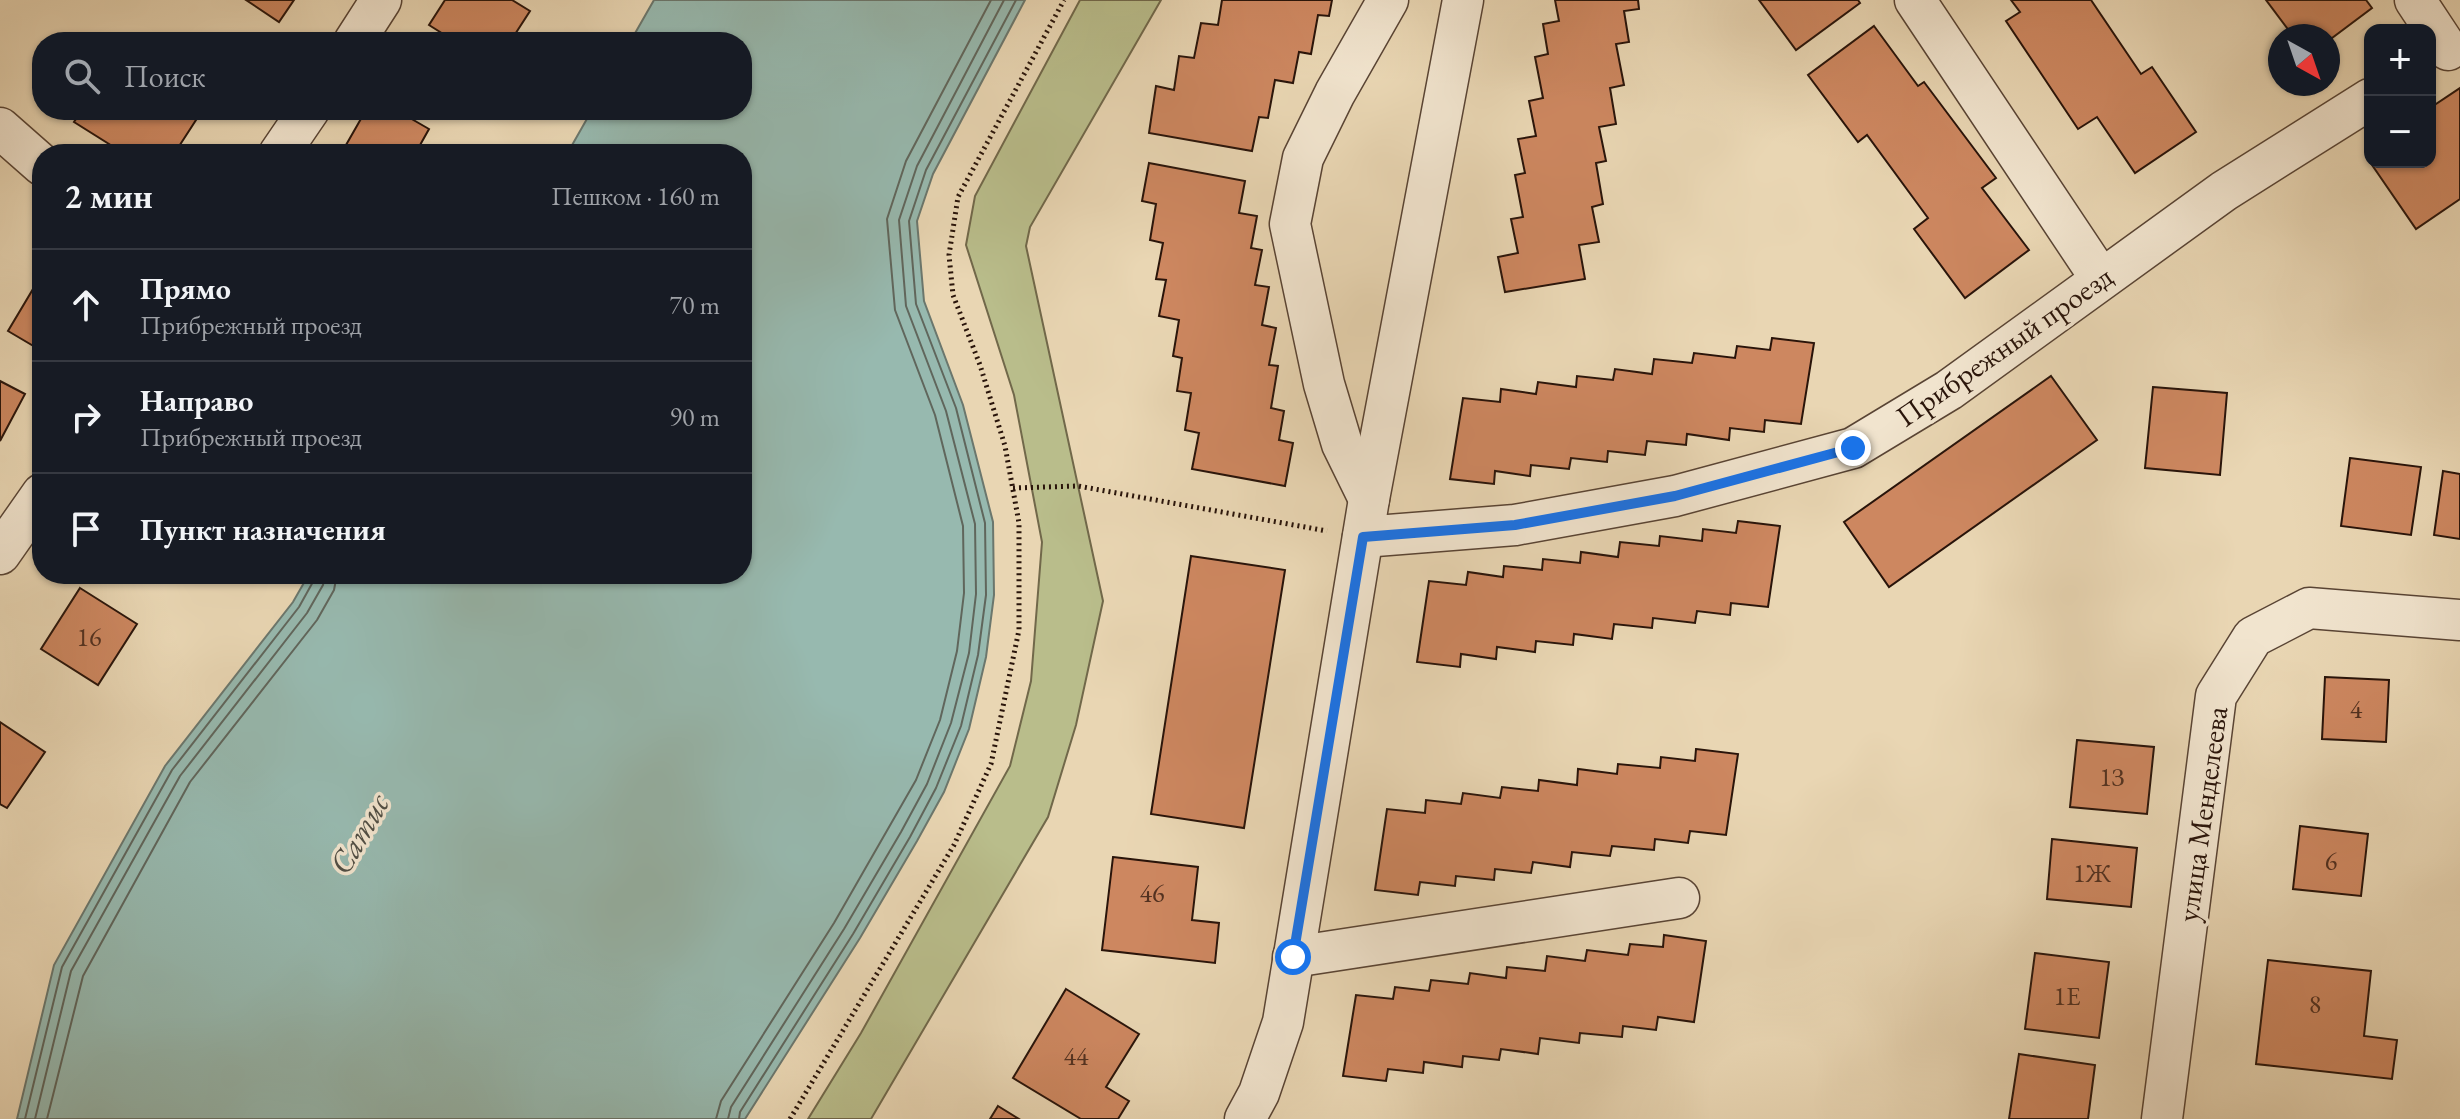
<!DOCTYPE html>
<html lang="ru">
<meta charset="utf-8">
<style>
body{margin:0;font-family:"EB Garamond",serif;background:#242831;color:#f1f3f6}
.controls{position:absolute;right:24px;top:24px;display:grid;overflow:hidden;border-radius:16px;box-shadow:0 2px 6px #0004}
.controls button{width:72px;height:72px;display:grid;place-items:center;padding:0;border:0;border-bottom:2px solid #363941;background:#171b24;color:#f1f3f6;font:40px sans-serif}
.compass{position:absolute;left:2268px;top:24px;width:72px;height:72px;border-radius:50%;background:#171b24;box-shadow:0 2px 6px #0004;rotate:140deg}
.stop{position:absolute;width:24px;height:24px;margin:-18px;border:6px solid #1a73e8;border-radius:50%;background:#fff}
.stop.end{background:#1a73e8;border-color:#fff;box-shadow:0 2px 8px #0008}
.list{margin:0;padding:0;list-style:none}
h2{display:flex;justify-content:space-between;align-items:center;height:104px;margin:0;padding:0 32px;font-size:34px}
h2 small{font-size:26px;font-weight:400;color:#9ea1a6}
.list li{display:grid;grid-template-columns:52px 1fr auto;gap:24px;align-items:center;box-sizing:border-box;height:112px;padding:0 32px;border-top:2px solid #363941}
.list b{display:block;font-size:30px;white-space:nowrap}
.list p{margin:0;font-size:26px;white-space:nowrap;color:#9ea1a6}
.list em{font-size:26px;font-style:normal;color:#9ea1a6}
.icon{flex:none;width:44px;height:44px;fill:none;stroke:currentColor;stroke-width:2;stroke-linecap:round;stroke-linejoin:round}
.map{position:relative;flex:none;width:2460px;height:1119px;overflow:hidden}
.search{position:absolute;background:#171b24;box-shadow:0 2px 6px #0004;left:32px;top:32px;width:720px;height:88px;display:flex;align-items:center;gap:20px;box-sizing:border-box;padding:0 28px;border-radius:32px;color:#9ea1a6;font-size:30px}
.panel{position:absolute;background:#171b24;box-shadow:0 2px 6px #0004;left:32px;top:144px;width:720px;height:440px;border-radius:32px}
.map>svg:first-child{display:block}
.green{fill:#b9bd8b;stroke:#71684a;stroke-width:2}
.water{fill:#97b9af;stroke:#6b776d;stroke-width:2}
.lines{fill:none;stroke-linecap:round;stroke-linejoin:round}
.shore{stroke:#60665c;stroke-width:2}
.building{fill:#cd8760;stroke:#29140a;stroke-width:2}
.minor-casing{stroke:#594434;stroke-width:43}
.path{stroke:#29140a;stroke-width:5;stroke-dasharray:2 4;stroke-linecap:butt}
.minor{stroke:#f1e4ce;stroke-width:40}
.route{stroke:#1a73e8;stroke-width:10}
.labels{text-anchor:middle;dominant-baseline:central;stroke-width:7;stroke-linejoin:round;paint-order:stroke}
.number-label{font-size:26px;fill:#523120}
.street-label{font-size:30px;fill:#29140a;stroke:#f1e4ce}
.water-label{font-size:32px;font-style:italic;fill:#504e44;stroke:#f1e4ce}
</style>
<div class="map">
<svg width="2460" height="1119" viewBox="0 0 2460 1119">
<rect width="100%" height="100%" fill="#e9d6b3"/>
<filter id="stains"><feTurbulence type="fractalNoise" baseFrequency=".0025" numOctaves="4"/><feColorMatrix values="0 0 0 0 .2 0 0 0 0 .09 0 0 0 0 .02 0 0 0 .5 -.17"/></filter>
<radialGradient id="worn" r=".72"><stop offset=".6" stop-color="#630" stop-opacity="0"/><stop offset="1" stop-color="#630" stop-opacity=".3"/></radialGradient>
<!-- green -->
<polygon class="green" points="1080,0 1161,0 1030,227 1026,246 1103,601 1076,725 1048,817 871,1119 808,1119 861,1033 1010,766 1031,681 1042,542 1014,395 966,245 975,196"/>
<!-- water -->
<polygon class="water" points="654,0 1025,0 933,174 917,221 924,301 963,405 993,522 994,595 986,657 969,729 944,792 917,841 860,938 745,1119 17,1119 54,965 165,766 293,602 309,574 742,574 742,154 567,154 592,110 742,110 742,42 630,42"/>
<g class="lines">
<!-- shore -->
<g class="shore">
<polyline points="25,1119 62,967 172,770 299,607 314,580 315,574"/>
<polyline points="35,1119 71,971 180,776 307,613 323,585 325,574"/>
<polyline points="47,1119 83,976 190,782 317,620 334,590 337,574"/>
<polyline points="716,1119 721,1101 834,923 916,780 940,720 957,651 964,593 963,526 935,415 895,310 887,219 906,161 991,0"/>
<polyline points="728,1119 731,1107 844,929 901,832 927,784 951,723 969,653 976,594 975,524 946,411 906,306 899,220 917,166 1004,0"/>
<polyline points="739,1119 740,1112 853,934 910,837 936,788 961,726 978,655 986,595 985,523 956,408 916,304 909,221 926,170 1016,0"/>
</g>
</g>
<!-- building -->
<g class="building">
<polygon points="246,0 294,0 279,22"/>
<polygon points="445,0 512,0 530,11 510,42 456,42 429,25"/>
<polygon points="1222,0 1332,0 1329,16 1318,15 1311,54 1299,52 1293,83 1275,80 1268,118 1259,117 1252,151 1149,133 1156,86 1174,90 1179,56 1194,58 1201,23 1218,25"/>
<polygon points="1555,0 1638,0 1639,9 1624,11 1629,42 1616,44 1624,85 1610,88 1616,124 1599,127 1606,161 1596,163 1603,204 1592,207 1599,242 1579,245 1585,279 1505,292 1498,257 1518,253 1511,219 1523,217 1515,175 1525,173 1518,139 1536,136 1529,101 1543,98 1535,57 1548,54 1543,24 1559,21"/>
<polygon points="1759,0 1858,0 1860,3 1796,50"/>
<polygon points="2011,0 2091,0 2141,74 2152,67 2196,132 2135,173 2097,117 2078,129 2006,21 2020,12"/>
<polygon points="2266,0 2366,0 2372,8 2328,41 2328,36 2293,36"/>
<polygon points="1874,26 1918,86 1924,82 1996,178 1982,188 2029,250 1965,298 1914,229 1928,218 1867,135 1858,142 1808,75"/>
<polygon points="2460,88 2460,199 2416,229 2370,162 2430,162 2430,108"/>
<polygon points="82,110 181,110 196,120 174,154 125,154 74,122"/>
<polygon points="366,110 396,110 429,129 415,154 345,154 342,152"/>
<polygon points="1149,163 1245,181 1239,213 1257,216 1251,248 1262,250 1255,285 1269,287 1262,325 1276,328 1269,365 1278,366 1271,408 1284,411 1279,440 1293,443 1285,486 1192,469 1199,433 1185,430 1191,393 1177,391 1182,358 1173,356 1179,320 1159,316 1166,280 1156,279 1163,243 1150,240 1156,204 1142,201"/>
<polygon points="42,274 42,351 8,331"/>
<polygon points="1772,338 1814,343 1801,424 1765,420 1764,432 1730,428 1729,440 1687,434 1686,445 1647,441 1645,455 1608,451 1607,462 1571,458 1569,469 1531,465 1530,476 1495,471 1494,484 1450,479 1463,398 1500,402 1501,389 1536,394 1538,382 1576,387 1577,376 1613,380 1615,369 1652,374 1654,359 1692,363 1694,353 1735,358 1737,346 1770,350"/>
<polygon points="2051,376 2097,440 1889,587 1844,522"/>
<polygon points="0,381 25,394 0,441"/>
<polygon points="2153,387 2227,393 2220,475 2145,468"/>
<polygon points="2350,458 2421,467 2411,535 2341,526"/>
<polygon points="2443,471 2460,474 2460,539 2434,535"/>
<polygon points="1738,521 1780,526 1768,607 1731,603 1730,615 1697,611 1695,623 1653,618 1652,628 1614,624 1612,639 1574,634 1573,645 1536,641 1535,652 1497,647 1496,659 1461,654 1460,667 1417,662 1429,581 1466,585 1468,572 1503,577 1504,566 1542,570 1543,559 1580,563 1581,552 1618,557 1620,542 1659,546 1660,536 1702,541 1703,529 1736,533"/>
<polygon points="1191,556 1285,570 1244,828 1151,814"/>
<polygon points="80,588 137,624 98,685 41,649"/>
<polygon points="2325,677 2389,680 2386,742 2322,739"/>
<polygon points="0,722 45,752 7,808 0,804"/>
<polygon points="2077,740 2154,747 2147,814 2070,807"/>
<polygon points="1696,749 1738,754 1726,835 1690,831 1688,843 1655,839 1654,850 1612,846 1610,856 1572,852 1570,867 1533,862 1531,873 1495,869 1494,880 1456,876 1455,886 1420,882 1418,895 1375,890 1387,809 1425,813 1426,800 1461,804 1463,793 1500,798 1502,787 1538,791 1539,780 1577,785 1578,769 1617,774 1618,764 1660,768 1661,757 1695,761"/>
<polygon points="2300,826 2368,834 2361,896 2293,889"/>
<polygon points="2052,839 2137,848 2131,907 2047,899"/>
<polygon points="1113,857 1198,867 1192,920 1219,923 1215,963 1102,950"/>
<polygon points="1664,935 1706,941 1694,1022 1658,1017 1656,1030 1623,1026 1622,1037 1580,1033 1579,1043 1540,1038 1538,1054 1501,1049 1499,1060 1463,1056 1462,1067 1424,1062 1423,1073 1388,1069 1386,1081 1343,1076 1356,995 1393,999 1395,987 1429,991 1431,980 1468,984 1470,973 1506,978 1507,967 1545,971 1547,956 1585,961 1587,950 1628,955 1630,944 1663,947"/>
<polygon points="2035,953 2109,962 2099,1038 2025,1029"/>
<polygon points="2268,960 2371,971 2364,1036 2397,1040 2392,1079 2256,1064"/>
<polygon points="1066,989 1139,1034 1106,1087 1129,1101 1118,1119 1081,1119 1013,1078"/>
<polygon points="2019,1054 2095,1065 2088,1119 2009,1119"/>
<polygon points="998,1106 1019,1119 990,1119"/>
</g>
<g class="lines">
<!-- minor casing -->
<g class="minor-casing">
<g id="minor">
<polyline points="1915,0 2101,279"/>
<polyline points="2415,0 2448,50"/>
<polyline points="354,42 381,0"/>
<polyline points="0,128 42,165"/>
<polyline points="279,154 309,110"/>
<polyline points="1369,499 1342,444 1324,384 1290,224 1303,158 1335,93 1388,0"/>
<polyline points="1363,537 1515,525 1675,496 1853,448 1949,390 2224,191 2370,99"/>
<polyline points="0,554 42,494"/>
<polyline points="1293,957 1679,898"/>
<polyline points="1245,1119 1259,1093 1283,1022 1369,499 1463,0"/>
<polyline points="2162,1119 2216,696 2253,637 2309,608 2460,620"/>
</g>
</g>
<!-- path -->
<g class="path">
<polyline points="1013,488 1078,486 1327,531"/>
<polyline points="790,1119 954,845 991,764 1019,630 1019,523 1005,446 980,365 953,295 949,255 958,197 1064,0"/>
</g>
<!-- minor -->
<use href="#minor" class="minor"/>
</g>
<g class="lines">
<!-- route -->
<polyline class="route" points="1293,957 1363,537 1515,525 1675,496 1853,448"/>
</g>
<g class="labels">
<!-- number labels -->
<g class="number-label">
<text x="89" y="637">16</text>
<text x="2356" y="709">4</text>
<text x="2112" y="777">1З</text>
<text x="2331" y="861">6</text>
<text x="2092" y="873">1Ж</text>
<text x="1152" y="893">46</text>
<text x="2067" y="996">1Е</text>
<text x="2315" y="1004">8</text>
<text x="1076" y="1056">44</text>
</g>
<!-- street labels -->
<g class="street-label">
<text transform="translate(2004 346) rotate(-35)">Прибрежный проезд</text>
<text transform="translate(2202 814) rotate(-82)">улица Менделеева</text>
</g>
<!-- water labels -->
<g class="water-label">
<text transform="translate(359 834) rotate(-60)">Сатис</text>
</g>
</g>
<rect width="100%" height="100%" filter="url(#stains)"/>
<rect width="100%" height="100%" fill="url(#worn)"/>
</svg>
<div class="controls">
<button>+</button>
<button>−</button>
</div>
<svg class="compass" viewBox="-18 -18 36 36"><path d="M0-13l5 13h-10z" fill="#e53935"/><path d="M0 13l5-13h-10z" fill="#9ea1a6"/></svg>
<div class="stop" style="left:1293px;top:957px"></div>
<div class="stop end" style="left:1853px;top:448px"></div>
<div class="search"><svg class="icon" aria-label="search" viewBox="0 0 24 24"><circle cx="10" cy="10" r="6"/><path d="M15 15l6 6"/></svg>Поиск</div>
<section class="panel">
<h2>2 мин<small>Пешком · 160 m</small></h2>
<ul class="list">
<li><svg class="icon" aria-label="ahead" viewBox="0 0 24 24"><path d="M12 20V5M6 11l6-6 6 6"/></svg><div><b>Прямо</b><p>Прибрежный проезд</p></div><em>70 m</em></li>
<li><svg class="icon" aria-label="right" viewBox="0 0 24 24"><path d="M7 20v-9h11M14 6l5 5-5 5"/></svg><div><b>Направо</b><p>Прибрежный проезд</p></div><em>90 m</em></li>
<li><svg class="icon" aria-label="arrive" viewBox="0 0 24 24"><path d="M6 21V4h12l-3 4 3 4H6"/></svg><div><b>Пункт назначения</b></div></li>
</ul>
</section>
</div>
